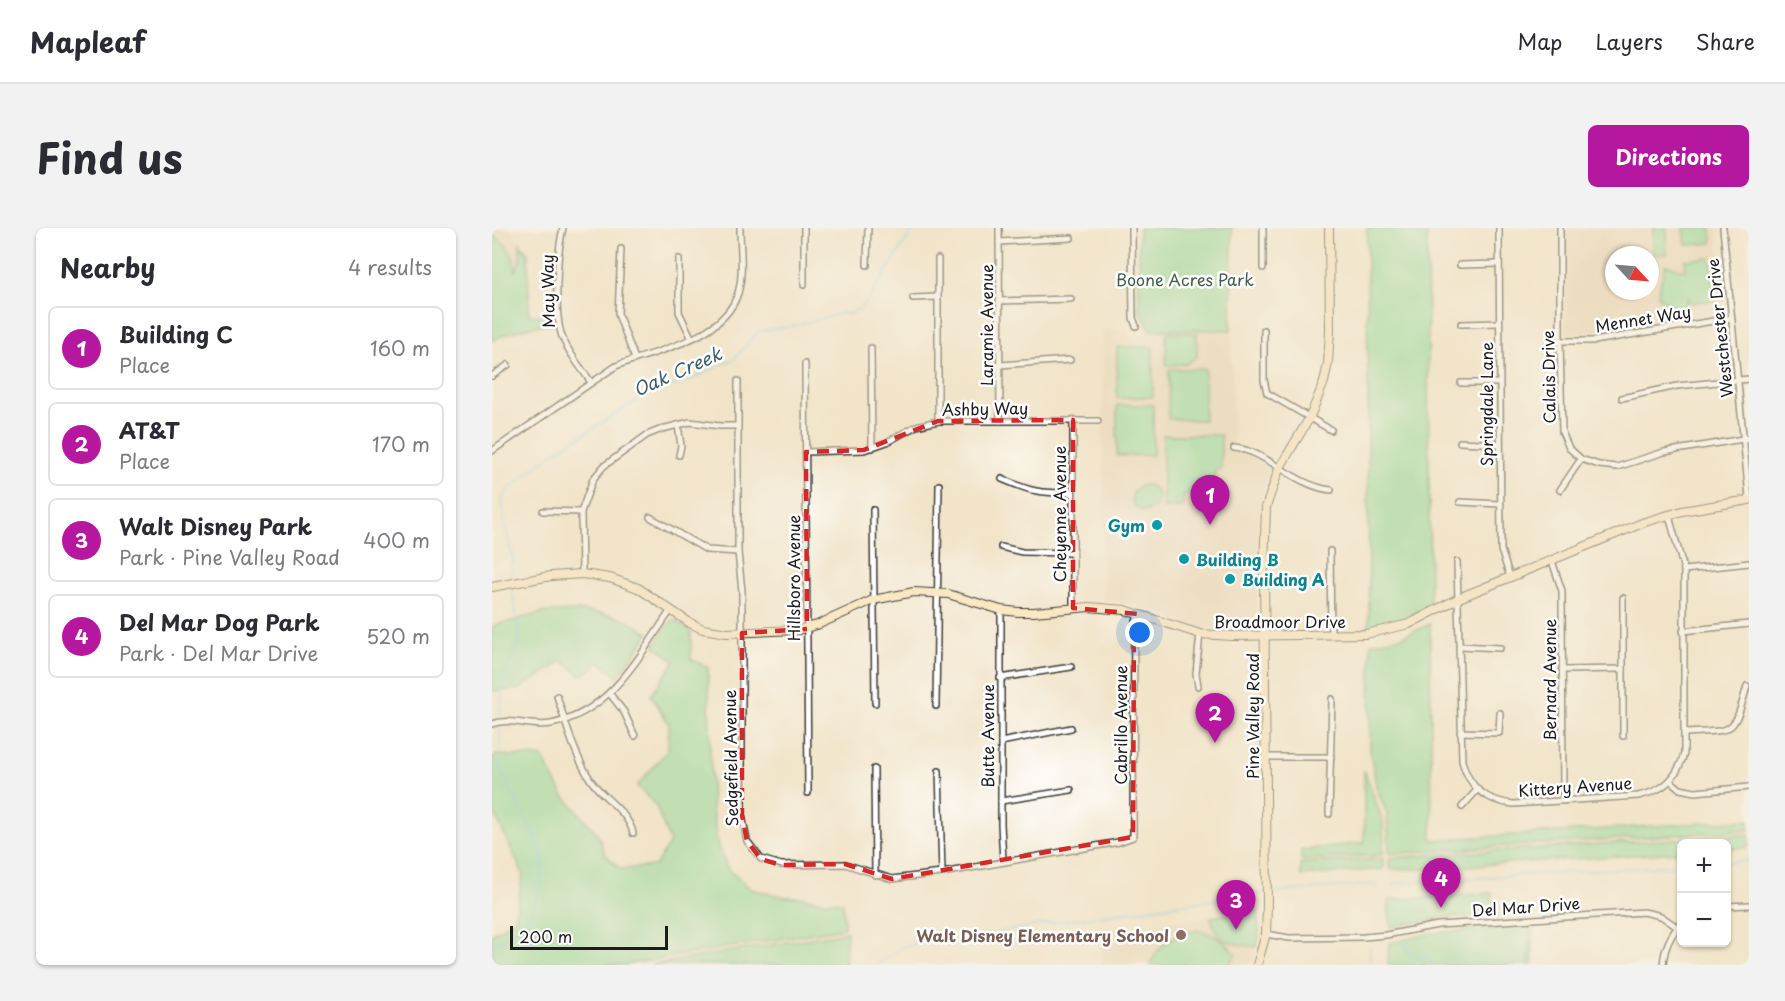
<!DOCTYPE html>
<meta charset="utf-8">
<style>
body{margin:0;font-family:"Playpen Sans",sans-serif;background:#f2f2f3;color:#2b2b33}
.controls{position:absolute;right:18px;bottom:18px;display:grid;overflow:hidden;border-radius:9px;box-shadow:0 2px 4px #0004}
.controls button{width:54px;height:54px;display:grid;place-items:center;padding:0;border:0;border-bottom:2px solid #e1e1e2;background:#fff;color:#2b2b33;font:30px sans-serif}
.compass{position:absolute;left:1113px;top:18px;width:54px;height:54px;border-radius:50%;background:#fff;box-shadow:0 2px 4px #0004;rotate:116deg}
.scale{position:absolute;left:18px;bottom:15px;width:158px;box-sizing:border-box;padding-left:6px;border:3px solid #1c1c1c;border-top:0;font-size:16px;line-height:21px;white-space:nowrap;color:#1c1c1c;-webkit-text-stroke:4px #fff;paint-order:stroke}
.you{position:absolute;left:648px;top:405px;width:21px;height:21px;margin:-15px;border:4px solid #fff;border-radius:50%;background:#1a73e8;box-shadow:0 0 0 9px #1a73e833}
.badge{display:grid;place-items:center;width:39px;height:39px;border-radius:50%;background:#b5179e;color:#fff;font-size:20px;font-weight:700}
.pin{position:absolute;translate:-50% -50px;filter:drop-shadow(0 2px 3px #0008)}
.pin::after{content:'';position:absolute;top:32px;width:21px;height:18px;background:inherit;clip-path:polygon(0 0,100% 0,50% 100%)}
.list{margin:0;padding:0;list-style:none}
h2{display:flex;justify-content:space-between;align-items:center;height:78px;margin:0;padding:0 24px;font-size:26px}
h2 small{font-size:20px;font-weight:400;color:#7c7c81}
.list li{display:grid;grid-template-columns:39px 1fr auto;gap:18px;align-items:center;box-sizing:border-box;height:84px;margin:0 12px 12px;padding:0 12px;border:2px solid #e1e1e2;border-radius:9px}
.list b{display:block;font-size:22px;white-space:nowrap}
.list p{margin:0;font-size:20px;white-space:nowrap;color:#7c7c81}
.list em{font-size:20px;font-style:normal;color:#7c7c81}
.map{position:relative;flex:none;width:1257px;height:737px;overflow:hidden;border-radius:9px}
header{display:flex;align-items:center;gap:36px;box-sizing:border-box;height:84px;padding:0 30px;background:#fff;border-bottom:2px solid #e1e1e2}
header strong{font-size:28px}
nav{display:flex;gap:33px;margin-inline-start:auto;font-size:21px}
.intro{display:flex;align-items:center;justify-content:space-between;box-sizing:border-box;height:144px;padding:0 36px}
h1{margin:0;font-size:42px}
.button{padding:15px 27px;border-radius:9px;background:#b5179e;color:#fff;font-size:21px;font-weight:700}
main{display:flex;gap:36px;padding:0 36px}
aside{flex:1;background:#fff;border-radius:9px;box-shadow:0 2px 4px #0004}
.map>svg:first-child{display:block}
.built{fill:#e7d4b7;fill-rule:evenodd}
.green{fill:#89da9b;stroke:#527b5c;stroke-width:1.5}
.forest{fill:#6eba83;stroke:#456b50;stroke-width:1.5}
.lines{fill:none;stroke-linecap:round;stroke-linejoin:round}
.stream{stroke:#68c1e6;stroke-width:1.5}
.street-casing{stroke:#3c3a36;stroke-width:8}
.secondary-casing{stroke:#3c3a36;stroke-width:10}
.street{stroke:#fff;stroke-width:5}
.secondary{stroke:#fae7c3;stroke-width:8}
.marked{fill:none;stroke:#d62828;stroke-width:4.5;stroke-dasharray:12 8;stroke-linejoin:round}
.culture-dot{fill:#0f9aa8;stroke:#fff;stroke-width:2}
.education-dot{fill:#8d6e63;stroke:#fff;stroke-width:2}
.labels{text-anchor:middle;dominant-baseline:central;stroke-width:5;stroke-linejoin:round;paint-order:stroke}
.park-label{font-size:16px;fill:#425e48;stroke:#fff}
.street-label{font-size:16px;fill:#1c1c1c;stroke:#fff}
.culture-label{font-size:16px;font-weight:bold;fill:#0d838f;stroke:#fff;text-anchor:start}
.education-label{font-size:16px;font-weight:bold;fill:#785e54;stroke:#fff;text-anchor:end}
.water-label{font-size:18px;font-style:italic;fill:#3a5e6d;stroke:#fff}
</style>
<header>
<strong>Mapleaf</strong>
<nav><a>Map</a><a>Layers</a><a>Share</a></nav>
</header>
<div class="intro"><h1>Find us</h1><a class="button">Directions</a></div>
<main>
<aside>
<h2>Nearby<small>4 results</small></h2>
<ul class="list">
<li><span class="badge">1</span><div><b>Building C</b><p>Place</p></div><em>160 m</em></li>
<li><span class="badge">2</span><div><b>AT&amp;T</b><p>Place</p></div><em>170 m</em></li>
<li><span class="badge">3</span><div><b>Walt Disney Park</b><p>Park · Pine Valley Road</p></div><em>400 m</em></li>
<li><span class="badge">4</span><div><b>Del Mar Dog Park</b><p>Park · Del Mar Drive</p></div><em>520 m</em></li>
</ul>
</aside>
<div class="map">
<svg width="1257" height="737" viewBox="0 0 1257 737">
<rect width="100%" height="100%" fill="#fff"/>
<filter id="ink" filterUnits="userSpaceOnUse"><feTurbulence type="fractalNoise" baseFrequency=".0167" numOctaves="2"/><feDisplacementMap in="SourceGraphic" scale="12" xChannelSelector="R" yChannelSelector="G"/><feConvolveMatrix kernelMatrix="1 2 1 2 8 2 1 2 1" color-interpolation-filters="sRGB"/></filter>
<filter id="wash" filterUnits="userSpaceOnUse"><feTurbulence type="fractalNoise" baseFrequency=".008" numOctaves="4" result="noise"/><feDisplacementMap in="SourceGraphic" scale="24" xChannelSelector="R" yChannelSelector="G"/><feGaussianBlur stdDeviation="1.35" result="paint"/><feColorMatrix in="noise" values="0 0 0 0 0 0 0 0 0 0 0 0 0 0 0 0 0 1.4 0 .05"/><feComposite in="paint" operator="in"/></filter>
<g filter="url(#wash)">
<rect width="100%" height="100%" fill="#f1e4c9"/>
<!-- built -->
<g class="built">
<polygon points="0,0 17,0 28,15 28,31 21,50 0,78"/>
<path d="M1073 0H1225L1234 85 1102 109 1074 108ZM1122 27H1158V63H1122Z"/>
<polygon points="611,101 635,101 638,107 645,109 650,107 653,102 739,102 742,225 750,226 763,231 780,242 772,264 767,295 764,401 707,400 642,377 611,372"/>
<polygon points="766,682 767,710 757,737 610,737 610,704"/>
</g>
<!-- green -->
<g class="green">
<polygon points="647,0 740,0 739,102 659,102 647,83"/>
<polygon points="875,0 935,0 938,378 901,397 877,400"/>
<rect x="1161" y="0" width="14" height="26"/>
<polygon points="1192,0 1219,0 1220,15 1194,17"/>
<path d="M0 6C14 14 24 28 23 44L28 31V15L36 25 37 87 60 88V96C40 98 18 102 0 113Z"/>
<polygon points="1219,30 1223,72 1197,75 1196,69 1191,81 1167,70 1166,64 1174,36 1194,43 1193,32"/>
<polygon points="678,105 705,105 705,128 694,136 674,137 674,107"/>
<polygon points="625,119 661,119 661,169 625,170"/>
<polygon points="677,141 713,141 712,192 676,191"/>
<polygon points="625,177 661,177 661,227 625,228"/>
<polygon points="671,207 729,207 729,241 723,242 723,259 700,260 700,266 691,266 691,279 671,280"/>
<circle cx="653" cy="270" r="13"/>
<path d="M91 383C120 386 132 389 157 405L126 449 108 434 90 448 70 433 27 461 0 463V398L53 384Z"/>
<polygon points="181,391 199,403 199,431 216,440 220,581 226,619 236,641 259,661 293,669 311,669 331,673 351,674 352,700 132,737 0,737 0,706 23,691 31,646 0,580 0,531 4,527 50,529 71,567 106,606 113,626 128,641 163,638 178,614 164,578 145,558 176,522 177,496 159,467 183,433 162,417"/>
<polygon points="938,396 940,612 1257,592 1257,602 897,626 895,585 885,562 878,522 879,415 909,409"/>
<polygon points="872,542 891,594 891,627 809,632 809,622 872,615"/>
<polygon points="1257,606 1257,619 1235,621 1234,616 1190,616 1189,624 926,641 897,641 897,630"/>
<polygon points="891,631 891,641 809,648 809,635"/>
<polygon points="1000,665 1002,687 949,690 899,699 896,672"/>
<path d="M766 682 767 710 764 719C741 716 723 715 719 689Z"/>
<polygon points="1016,699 1036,699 1037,737 896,737 897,715 941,705"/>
<path d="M705 702C723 706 732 712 744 726L737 737H658C669 713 680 707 705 702Z"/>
<polygon points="355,704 353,737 159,737"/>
</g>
<!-- forest -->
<polygon class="forest" points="1036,699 1041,699 1041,737 1037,737"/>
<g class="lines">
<!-- stream -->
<g class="stream">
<polyline points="20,349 21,330 13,298 10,273 15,262 62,225 157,165 196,153 243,130 267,103 301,98 350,85 356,86 366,82 376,72 422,0"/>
<polyline points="8,488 12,444 27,415 28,409 20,362"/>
<polyline points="1234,634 1257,633"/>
<polyline points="901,658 905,655 1190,637"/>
<polyline points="779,664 880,657 886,659"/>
<path d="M911 715 919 727C927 728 939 729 943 737"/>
<polyline points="0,719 33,694 40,683 47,664 51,636 49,621 15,555 8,539 8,501"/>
<polyline points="385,737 411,718 491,707 569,693 772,665"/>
<polyline points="878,737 878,719"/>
</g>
</g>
</g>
<g filter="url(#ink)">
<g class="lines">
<!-- street casing -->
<g class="street-casing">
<g id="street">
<path d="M71 0C65 25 61 88 71 111 78 127 89 140 99 154"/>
<polyline points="312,0 312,57"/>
<polyline points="507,0 508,193"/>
<polyline points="640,0 641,90 644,98"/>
<polyline points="771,0 771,40"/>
<polyline points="1007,0 1009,322 1018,349"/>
<polyline points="1068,0 1068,113 1070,204 1077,220 1089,231 1107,237 1125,239 1172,224 1257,210"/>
<polyline points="1231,0 1257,269"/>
<polyline points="507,14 579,10"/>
<polyline points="129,21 126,86 143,131"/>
<polyline points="187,31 187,84 199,109"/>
<polyline points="446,31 446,193"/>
<polyline points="375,37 376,0"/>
<polyline points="968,37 1007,36"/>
<polyline points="421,70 446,69"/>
<polyline points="507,73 579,71"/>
<polyline points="969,96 1007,95"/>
<polyline points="772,102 772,152 775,165 839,202"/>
<polyline points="1068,113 1102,113 1239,90"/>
<polyline points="379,120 380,220"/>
<polyline points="313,136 316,565"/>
<polyline points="507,137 578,132"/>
<polyline points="0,148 16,137"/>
<polyline points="246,153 246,324 250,363 250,587 255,613 269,631 289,637 353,636 400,651 450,645 627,614 641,609 642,402 646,386"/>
<polyline points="969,155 1007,155"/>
<polyline points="1130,170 1185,158 1257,151"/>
<polyline points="186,197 189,218 187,227"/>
<polyline points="968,214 1008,216"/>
<path d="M742 220C774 222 802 258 839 262"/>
<path d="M0 223 124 138C163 123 232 111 246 65 252 45 248 20 248 0"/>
<polyline points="314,224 372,222 395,214 424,198 446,193 606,193"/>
<path d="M510 251C540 264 547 265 580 265"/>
<polyline points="1068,262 1089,231"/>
<polyline points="968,274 1008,276"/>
<polyline points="381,282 383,475"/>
<polyline points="51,283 89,284"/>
<polyline points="158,289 215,322 246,324"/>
<polyline points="509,319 530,324 580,325"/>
<polyline points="838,323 839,406"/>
<polyline points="1060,333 1070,363 1071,573"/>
<path d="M965 334 970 533C977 560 994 573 1021 576L1146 568C1172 563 1185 550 1192 526V342L1177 288"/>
<polyline points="1192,342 1257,335"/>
<polyline points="90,346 89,284 101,251 112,238 155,207 170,201 198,194 228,198 245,198"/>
<polyline points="1131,370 1131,508"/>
<polyline points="581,380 581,192"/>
<polyline points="509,382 509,596 511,633"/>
<polyline points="1191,403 1257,396"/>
<polyline points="968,418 1008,420"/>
<polyline points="1070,442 1131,441"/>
<polyline points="508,450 579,439"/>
<polyline points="706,458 704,445 708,406"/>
<polyline points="118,466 132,484 143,508"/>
<path d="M65 468C74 496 82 526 98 551 110 570 136 583 141 605"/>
<polyline points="444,478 447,257"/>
<path d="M0 496C20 489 40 500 59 496 119 484 147 428 179 382"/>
<polyline points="968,504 1007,505 1008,485"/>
<path d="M1192 505C1243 502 1241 508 1255 458"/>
<polyline points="509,514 579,500"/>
<polyline points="774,529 839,529"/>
<polyline points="382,541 383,647"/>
<polyline points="447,543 450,645"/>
<polyline points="1179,553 1188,561 1203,564 1257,559"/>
<polyline points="509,573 579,562"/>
<polyline points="970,579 985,562"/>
<polyline points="837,586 840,471"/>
<polyline points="1234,678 1257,677"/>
<polyline points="774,706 797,710 872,709 894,707 946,697 1152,684 1169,688 1185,699"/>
<path d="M1171 737C1172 720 1178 707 1190 694"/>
</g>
</g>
<!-- secondary casing -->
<g class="secondary-casing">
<g id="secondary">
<polyline points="0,359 59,348 90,346 118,350 146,360 198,395 211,401 235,405 306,402 325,397 381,372 422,364 456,366 509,382 526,384 542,384 597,379 633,382 708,406 740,408 874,406 917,396 967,370 1153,294 1190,283 1257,272"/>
<polyline points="765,737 774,706 775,677 772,341 774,279 787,241 818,189 832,154 836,135 838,103 837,0"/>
</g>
</g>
<!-- street -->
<use href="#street" class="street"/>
<!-- secondary -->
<use href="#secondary" class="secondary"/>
</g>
</g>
<!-- marked area -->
<path d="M0 0H1257V737H0ZM581 192V380L646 386 642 402 641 609 400 651 353 636 289 637 269 631 255 613 250 587V405L315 401 314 224 372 222 446 193Z" fill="#f1e4c9" fill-opacity=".55" fill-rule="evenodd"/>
<path class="marked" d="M581 192V380L646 386 642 402 641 609 400 651 353 636 289 637 269 631 255 613 250 587V405L315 401 314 224 372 222 446 193Z"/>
<!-- markers -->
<g class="culture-dot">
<circle cx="665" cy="297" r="6"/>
<circle cx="692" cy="331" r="6"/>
<circle cx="738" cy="351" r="6"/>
</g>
<circle class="education-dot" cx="689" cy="707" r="6"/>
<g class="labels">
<!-- park labels -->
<g class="park-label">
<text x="693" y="51">Boone Acres Park</text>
</g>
<!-- street labels -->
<g class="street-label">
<text transform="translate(55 63) rotate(-91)">May Way</text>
<text transform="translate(1151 90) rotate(-9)">Mennet Way</text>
<text transform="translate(494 97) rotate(-90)">Laramie Avenue</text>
<text transform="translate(1227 100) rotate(-96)">Westchester Drive</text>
<text transform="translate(1056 149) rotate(-91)">Calais Drive</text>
<text transform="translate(994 176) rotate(-90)">Springdale Lane</text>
<text transform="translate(493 180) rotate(-1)">Ashby Way</text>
<text transform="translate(567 286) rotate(-90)">Cheyenne Avenue</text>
<text transform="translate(301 350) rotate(-90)">Hillsboro Avenue</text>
<text x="788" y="393">Broadmoor Drive</text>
<text transform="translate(1057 452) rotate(-90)">Bernard Avenue</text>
<text transform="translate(760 488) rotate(-90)">Pine Valley Road</text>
<text transform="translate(628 497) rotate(-90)">Cabrillo Avenue</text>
<text transform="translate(495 508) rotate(-90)">Butte Avenue</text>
<text transform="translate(238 530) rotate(-91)">Sedgefield Avenue</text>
<text transform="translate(1083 558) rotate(-4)">Kittery Avenue</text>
<text transform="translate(1034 678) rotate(-4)">Del Mar Drive</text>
</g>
<!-- culture labels -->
<g class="culture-label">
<text x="653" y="297" text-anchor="end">Gym</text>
<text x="704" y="331">Building B</text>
<text x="750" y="351">Building A</text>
</g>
<!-- education labels -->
<g class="education-label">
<text x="677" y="707">Walt Disney Elementary School</text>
</g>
<!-- water labels -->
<g class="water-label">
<text transform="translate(185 143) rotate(-24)">Oak Creek</text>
</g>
</g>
</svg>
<div class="controls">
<button>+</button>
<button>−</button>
</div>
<svg class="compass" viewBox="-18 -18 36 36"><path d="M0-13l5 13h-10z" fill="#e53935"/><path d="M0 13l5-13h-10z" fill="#7c7c81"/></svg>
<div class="scale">200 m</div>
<div class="you"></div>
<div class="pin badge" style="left:718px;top:297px">1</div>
<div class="pin badge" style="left:723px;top:515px">2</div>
<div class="pin badge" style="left:744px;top:702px">3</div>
<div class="pin badge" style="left:949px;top:680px">4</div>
</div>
</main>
